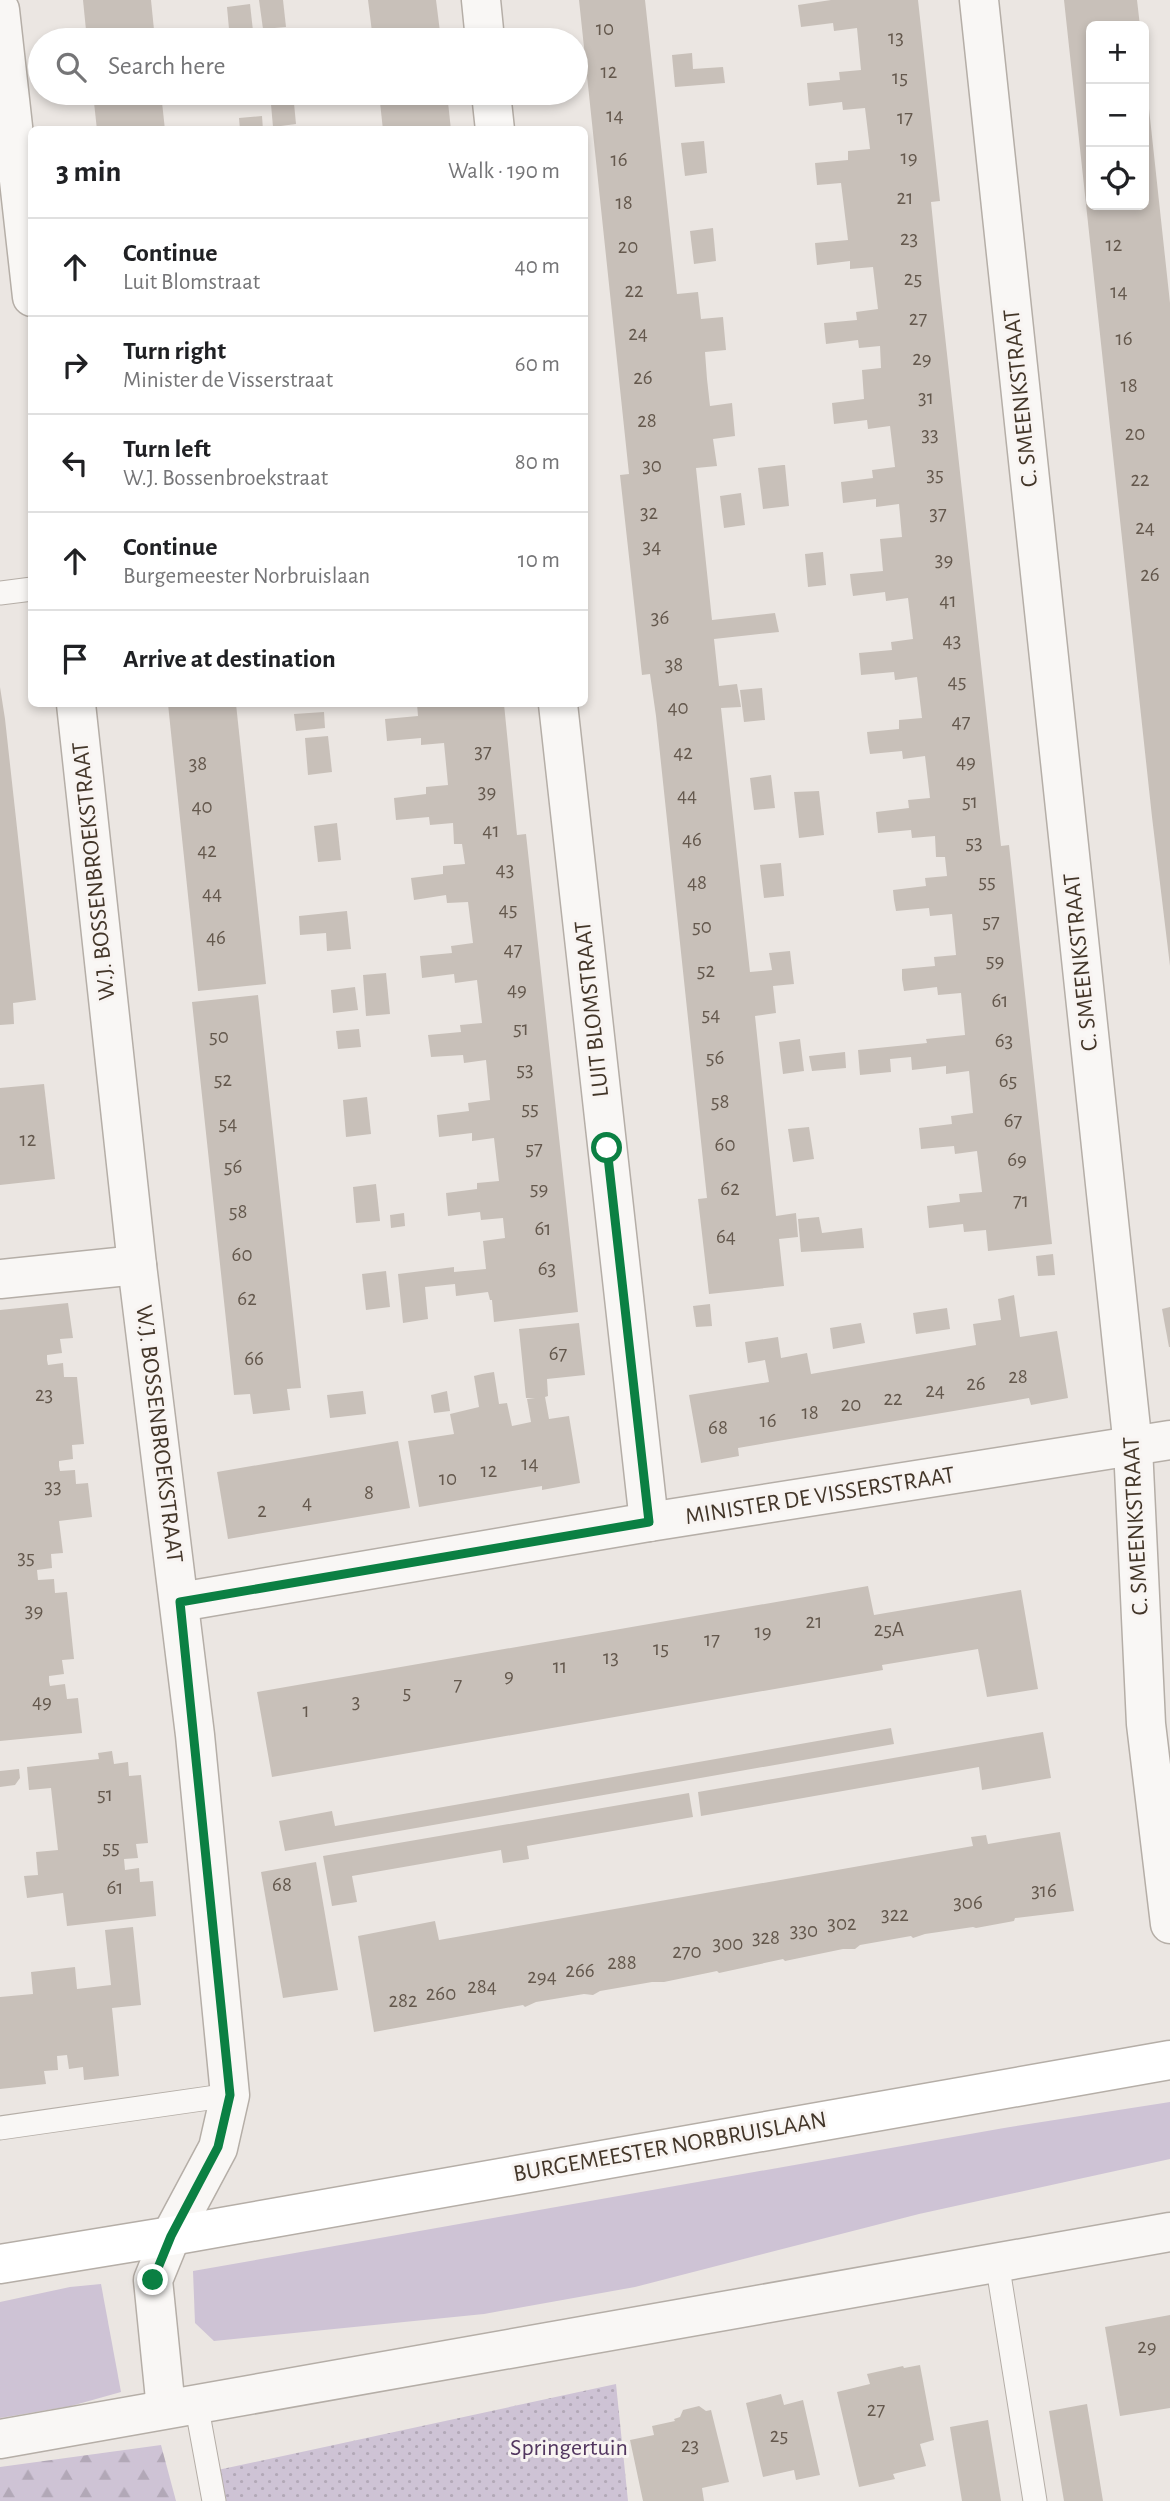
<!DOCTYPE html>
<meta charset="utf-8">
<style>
body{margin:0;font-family:"Alegreya Sans",sans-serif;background:#f2f2f2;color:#202124}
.controls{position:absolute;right:21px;top:21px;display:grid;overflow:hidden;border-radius:10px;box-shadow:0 4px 10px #0003}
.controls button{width:63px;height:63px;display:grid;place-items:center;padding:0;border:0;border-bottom:2px solid #e0e0e0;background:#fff;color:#202124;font:35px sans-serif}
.stop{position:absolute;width:21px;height:21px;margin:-16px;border:5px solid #0b8043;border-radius:50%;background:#fff}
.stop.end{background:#0b8043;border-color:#fff;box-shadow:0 2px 7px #0008}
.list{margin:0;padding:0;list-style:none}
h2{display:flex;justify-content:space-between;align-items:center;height:91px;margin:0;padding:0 28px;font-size:30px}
h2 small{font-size:23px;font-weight:400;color:#757577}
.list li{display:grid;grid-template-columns:46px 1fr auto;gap:21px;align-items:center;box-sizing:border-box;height:98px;padding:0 28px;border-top:2px solid #e0e0e0}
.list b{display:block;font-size:26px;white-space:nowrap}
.list p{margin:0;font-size:23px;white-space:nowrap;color:#757577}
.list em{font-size:23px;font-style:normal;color:#757577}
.icon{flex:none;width:38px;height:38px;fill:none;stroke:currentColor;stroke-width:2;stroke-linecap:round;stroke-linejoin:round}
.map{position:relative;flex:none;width:1170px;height:2501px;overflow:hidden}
.search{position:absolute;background:#fff;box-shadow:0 4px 10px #0003;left:28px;top:28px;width:560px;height:77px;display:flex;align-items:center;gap:18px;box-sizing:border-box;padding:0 24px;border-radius:38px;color:#757577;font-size:26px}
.panel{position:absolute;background:#fff;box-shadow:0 4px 10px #0003;left:28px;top:126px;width:560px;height:581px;border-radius:10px}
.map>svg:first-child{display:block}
.grass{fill:#cec3d5}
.forest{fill:url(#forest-firs)}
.garden{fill:url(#garden-dots)}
.building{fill:#c8c0b9}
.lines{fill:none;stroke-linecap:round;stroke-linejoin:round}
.lane-casing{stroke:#b5aea7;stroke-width:25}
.street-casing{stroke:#b5aea7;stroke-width:41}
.secondary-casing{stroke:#b5aea7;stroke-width:41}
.lane{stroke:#f9f7f5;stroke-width:23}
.street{stroke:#f9f7f5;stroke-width:38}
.secondary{stroke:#fff;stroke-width:38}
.route{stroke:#0b8043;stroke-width:9}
.labels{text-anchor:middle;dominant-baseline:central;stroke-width:6;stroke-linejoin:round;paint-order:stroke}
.number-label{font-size:21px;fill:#64584d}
.street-label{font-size:24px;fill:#433629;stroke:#f8f4f2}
.park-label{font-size:24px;fill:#52365f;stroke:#f8f4f2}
</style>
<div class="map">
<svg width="1170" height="2501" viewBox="0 0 1170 2501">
<defs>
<pattern id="forest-firs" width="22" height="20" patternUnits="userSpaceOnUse" patternTransform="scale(1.75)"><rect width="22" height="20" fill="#cec3d5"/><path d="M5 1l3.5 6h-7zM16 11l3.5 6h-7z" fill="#b2a8b7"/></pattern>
<pattern id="garden-dots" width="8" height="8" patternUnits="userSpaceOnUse" patternTransform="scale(1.75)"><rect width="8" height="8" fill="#cec3d5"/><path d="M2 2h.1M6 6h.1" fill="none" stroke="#b2a8b7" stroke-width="1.8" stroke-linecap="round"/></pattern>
</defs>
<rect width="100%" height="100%" fill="#ebe6e2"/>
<!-- grass -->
<g class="grass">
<polygon points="1170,2102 1170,2159 919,2214 635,2287 484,2314 214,2341 195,2323 193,2271 1004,2128"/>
<polygon points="101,2284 121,2392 71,2406 0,2418 0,2302 70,2287"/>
</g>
<!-- forest -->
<polygon class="forest" points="161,2445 176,2501 0,2501 0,2467"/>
<!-- garden -->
<polygon class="garden" points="616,2384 628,2501 218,2501 213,2471"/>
<!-- building -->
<g class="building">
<polygon points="83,0 151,0 155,40 87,40"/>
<polygon points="259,0 283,0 286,27 263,29"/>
<polygon points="368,0 436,0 441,40 373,40"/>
<polygon points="579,0 645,0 677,294 698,292 701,319 723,317 726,350 705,352 707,379 710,406 732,403 735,436 713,439 717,466 696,468 712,620 775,613 779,632 714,639 719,686 737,684 741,707 721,708 750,972 772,970 769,953 790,951 792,968 794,984 773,986 776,1013 755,1016 776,1216 796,1213 798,1237 779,1239 784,1286 709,1294 698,1199 707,1198 656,716 650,674 642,675 620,475 629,474"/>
<polygon points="831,0 918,0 940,201 931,202 939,281 1001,846 1009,845 1052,1244 988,1251 986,1230 964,1232 963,1224 929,1228 927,1206 960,1202 959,1194 982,1192 977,1151 955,1154 954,1146 921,1149 919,1128 952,1124 951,1116 973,1113 969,1071 946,1074 946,1066 912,1070 911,1057 890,1059 891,1072 860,1075 858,1050 927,1043 926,1039 965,1035 961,993 938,995 937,987 904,991 902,979 902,969 935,966 934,957 956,955 952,914 930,916 929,908 896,911 894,900 893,890 926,886 925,878 947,876 945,857 936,857 935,836 912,838 911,830 878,833 876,812 909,808 908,800 930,798 925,756 903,759 902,751 870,754 868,742 867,732 899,729 899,720 922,718 917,677 895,680 894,672 861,675 860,663 859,653 892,650 891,642 913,639 908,598 886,601 885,592 853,596 851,583 850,574 883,571 880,539 902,537 899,504 876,507 876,499 843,503 841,482 873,478 872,470 895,467 890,426 868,429 867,420 834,424 832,403 864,399 862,370 881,368 880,346 859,348 858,340 826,344 825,334 824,323 857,320 856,312 878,309 873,267 850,269 850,261 817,265 815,243 848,240 841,183 817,185 815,163 848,160 848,151 870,149 865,108 843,110 842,102 809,106 807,83 840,80 839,72 861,70 857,28 834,31 833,23 801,27 798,5"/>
<polygon points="1064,0 1137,0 1140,26 1091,26 1091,205 1144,205 1144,81 1146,81 1170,303 1170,966 1152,817"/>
<polygon points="250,4 254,40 230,40 227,7"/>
<polygon points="692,53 693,69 723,67 725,83 675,87 672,55"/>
<polygon points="93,93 161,93 165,130 97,130"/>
<polygon points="270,93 293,93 296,124 273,127"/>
<polygon points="379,93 447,93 451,130 383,130"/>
<polygon points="262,116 263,130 240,130 239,118"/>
<polygon points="704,141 707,173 685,176 681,143"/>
<polygon points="713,228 716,261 694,264 690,231"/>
<polygon points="783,465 785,465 789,506 763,509 758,468"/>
<polygon points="741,493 745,525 724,528 720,496"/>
<polygon points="823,552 826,585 808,587 805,554"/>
<polygon points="0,687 5,719 36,1000 13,1003 14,1024 0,1025"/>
<polygon points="762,688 765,720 744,722 740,690"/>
<polygon points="168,704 236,704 266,984 198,991"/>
<polygon points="417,704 504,704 517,835 526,834 578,1312 494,1322 492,1300 490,1300 488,1292 456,1296 455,1284 425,1287 428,1319 403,1323 398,1274 454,1267 454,1272 486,1269 483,1241 505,1238 503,1218 481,1220 480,1212 448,1216 446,1193 477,1189 477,1183 499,1181 494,1138 472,1141 472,1133 439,1137 437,1115 469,1111 468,1103 490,1100 486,1060 464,1063 463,1055 431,1057 428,1035 461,1032 460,1025 482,1023 477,980 455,983 454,974 422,978 420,956 452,953 451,946 473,943 468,902 447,903 446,895 414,900 411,878 443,874 443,866 465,864 462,844 454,844 453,823 430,825 429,817 396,820 394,798 426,794 426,787 448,785 444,743 421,745 421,738 387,741 385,719 418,716"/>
<polygon points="324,712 325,728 296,731 294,714"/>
<polygon points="328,736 332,772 308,775 305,738"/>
<polygon points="771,775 775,808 754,810 750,778"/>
<polygon points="819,791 824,835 799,838 794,792"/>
<polygon points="337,823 341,860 318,862 314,826"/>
<polygon points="781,863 784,896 764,898 760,865"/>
<polygon points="347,911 351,949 327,951 326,933 300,935 299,916"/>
<polygon points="386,973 390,1014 366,1016 363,975"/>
<polygon points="355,987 358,1010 333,1013 331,990"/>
<polygon points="258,995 301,1388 287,1389 290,1410 253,1414 250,1394 234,1395 192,1002"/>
<polygon points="359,1029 361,1047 338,1049 336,1031"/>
<polygon points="800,1039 804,1071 783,1074 779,1042"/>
<polygon points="845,1052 846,1068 812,1071 809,1056"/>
<polygon points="44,1084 55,1179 0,1185 0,1088"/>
<polygon points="367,1097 371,1134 346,1137 343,1100"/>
<polygon points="809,1127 814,1159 793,1162 788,1129"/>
<polygon points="376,1184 380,1221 356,1223 353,1187"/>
<polygon points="404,1213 405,1226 391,1228 390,1215"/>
<polygon points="819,1217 822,1233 862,1228 864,1248 801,1252 798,1219"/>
<polygon points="1053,1254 1055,1275 1038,1276 1036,1256"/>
<polygon points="386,1271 390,1307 366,1310 362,1274"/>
<polygon points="1014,1295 1020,1337 1057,1331 1068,1398 1031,1405 1029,1398 778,1441 738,1448 739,1456 701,1463 689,1395 769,1382 765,1360 748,1363 745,1342 778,1337 781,1358 807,1353 811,1374 976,1345 973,1324 1001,1320 998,1299"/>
<polygon points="68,1303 73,1338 60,1339 62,1353 47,1355 47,1360 48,1365 63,1363 64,1377 77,1377 84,1444 72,1445 73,1459 59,1461 59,1466 60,1471 75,1470 76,1484 88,1483 92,1517 59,1521 63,1553 51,1554 52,1568 37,1570 38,1580 54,1579 55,1593 67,1592 74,1659 62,1660 64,1674 49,1676 49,1681 50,1686 65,1684 67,1699 78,1698 82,1733 0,1741 0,1310"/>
<polygon points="710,1304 712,1326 696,1327 693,1306"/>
<polygon points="1170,1307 1170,1347 1169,1347 1162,1309"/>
<polygon points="947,1308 950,1329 916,1334 913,1313"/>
<polygon points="579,1323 585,1375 547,1379 548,1396 545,1397 549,1419 569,1416 580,1483 542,1490 542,1486 419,1507 408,1441 454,1434 450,1414 479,1407 474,1376 482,1374 494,1372 499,1404 507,1403 512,1426 531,1422 527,1399 535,1398 526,1398 519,1329"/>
<polygon points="861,1323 865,1343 833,1349 830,1328"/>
<polygon points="363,1391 366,1414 330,1418 327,1395"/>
<polygon points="447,1391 450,1411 434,1413 431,1395"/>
<polygon points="398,1441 410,1508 228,1539 217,1472"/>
<polygon points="868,1586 874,1615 1021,1590 1038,1689 987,1697 978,1649 882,1665 883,1670 272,1777 257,1692"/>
<polygon points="891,1728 894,1744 285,1851 279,1821 332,1811 335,1826"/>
<polygon points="1043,1732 1051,1778 982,1790 979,1767 701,1816 698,1792"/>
<polygon points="112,1751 114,1764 128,1762 129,1776 141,1775 148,1843 136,1844 138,1858 124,1859 125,1870 139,1868 140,1882 153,1881 156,1916 67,1926 63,1893 27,1898 24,1876 38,1875 36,1852 58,1850 51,1788 29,1790 27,1767 99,1759 98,1753"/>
<polygon points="19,1769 20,1778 15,1785 0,1787 0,1771"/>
<polygon points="689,1793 693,1817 527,1846 529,1859 503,1863 501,1850 352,1876 357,1902 332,1906 323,1856"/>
<polygon points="1060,1832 1074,1911 1015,1918 1014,1921 976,1928 973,1927 925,1934 913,1938 911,1936 860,1945 855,1949 843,1949 785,1961 783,1959 719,1973 717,1971 664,1982 652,1982 600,1991 593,1995 584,1994 536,2002 525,2007 523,2005 374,2032 358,1936 435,1921 439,1940 973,1846 971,1837 986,1835 988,1844"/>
<polygon points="316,1862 338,1990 283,1998 261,1872"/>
<polygon points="133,1927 141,2005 112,2008 119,2076 84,2080 83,2067 69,2069 67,2055 57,2056 58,2070 44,2071 46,2084 0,2089 0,1997 33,1994 31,1972 75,1967 77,1989 111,1985 105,1930"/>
<polygon points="1170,2315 1170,2408 1120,2416 1105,2327"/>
<polygon points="920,2365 934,2440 920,2444 926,2466 893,2474 895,2479 859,2487 837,2392 870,2384 867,2374 903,2366 904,2368"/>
<polygon points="781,2394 784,2405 803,2400 820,2475 796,2480 794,2470 763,2477 746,2403"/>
<polygon points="1087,2404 1103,2501 1064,2501 1049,2411"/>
<polygon points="699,2406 706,2411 711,2410 729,2482 702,2488 704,2501 643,2501 630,2440 654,2435 652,2426 675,2421 674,2419 680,2417 683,2410"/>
<polygon points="988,2420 1001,2501 962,2501 950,2427"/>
</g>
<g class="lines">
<!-- lane casing -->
<g class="lane-casing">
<g id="lane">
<polyline points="0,593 32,589"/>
<polyline points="0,2128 230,2095"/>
<polyline points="997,2262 1035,2501"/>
<polyline points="196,2403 214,2501"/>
</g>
</g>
<!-- street casing -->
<g class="street-casing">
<g id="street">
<polyline points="481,0 485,40"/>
<polyline points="979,0 1133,1447 1146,1724 1170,1924"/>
<polyline points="0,10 32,297"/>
<polyline points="491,93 495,130"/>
<polyline points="76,704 137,1265 195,1735 230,2095 218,2148 171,2236 153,2280 166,2409"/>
<polyline points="558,704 649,1522"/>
<polyline points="0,1279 137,1265"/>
<polyline points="180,1602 649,1522 1170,1440"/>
<polyline points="0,2439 1170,2232"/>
</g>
</g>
<!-- secondary casing -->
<g class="secondary-casing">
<polyline id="secondary" points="0,2264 171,2236 1170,2060"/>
</g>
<!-- lane -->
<use href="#lane" class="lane"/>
<!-- street -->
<use href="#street" class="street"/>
<!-- secondary -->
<use href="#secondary" class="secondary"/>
</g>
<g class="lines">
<!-- route -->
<polyline class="route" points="153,2280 171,2236 218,2147 230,2095 180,1602 649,1522 607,1148"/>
</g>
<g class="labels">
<!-- number labels -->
<g class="number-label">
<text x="605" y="28">10</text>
<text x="896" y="37">13</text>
<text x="609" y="71">12</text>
<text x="900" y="77">15</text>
<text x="615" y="115">14</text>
<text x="905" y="117">17</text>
<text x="909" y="157">19</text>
<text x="619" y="159">16</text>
<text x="905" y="197">21</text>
<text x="624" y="202">18</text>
<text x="909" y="238">23</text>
<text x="1114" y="244">12</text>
<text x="628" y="246">20</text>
<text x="913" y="278">25</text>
<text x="634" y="290">22</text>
<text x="1119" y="291">14</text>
<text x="918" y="318">27</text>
<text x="638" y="333">24</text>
<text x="1124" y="338">16</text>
<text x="922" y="358">29</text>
<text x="643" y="377">26</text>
<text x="1129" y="385">18</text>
<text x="926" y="397">31</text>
<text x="647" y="420">28</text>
<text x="1135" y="433">20</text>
<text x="930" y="434">33</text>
<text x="652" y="465">30</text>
<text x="935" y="474">35</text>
<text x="1140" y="479">22</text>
<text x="649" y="512">32</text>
<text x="938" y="513">37</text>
<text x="1145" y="527">24</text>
<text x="652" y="546">34</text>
<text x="944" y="559">39</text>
<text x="1150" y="574">26</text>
<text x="948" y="600">41</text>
<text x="660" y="617">36</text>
<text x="952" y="640">43</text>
<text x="674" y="664">38</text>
<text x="957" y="681">45</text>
<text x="678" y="707">40</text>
<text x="961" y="721">47</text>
<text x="483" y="751">37</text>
<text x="683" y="752">42</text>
<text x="966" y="761">49</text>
<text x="198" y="763">38</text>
<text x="487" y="791">39</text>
<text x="687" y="795">44</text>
<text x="970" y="801">51</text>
<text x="202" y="806">40</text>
<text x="491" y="830">41</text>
<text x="692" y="839">46</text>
<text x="974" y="842">53</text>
<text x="207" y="850">42</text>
<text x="505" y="869">43</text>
<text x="987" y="881">55</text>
<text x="697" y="882">48</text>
<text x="212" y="893">44</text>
<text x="508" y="909">45</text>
<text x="991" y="921">57</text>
<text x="702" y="926">50</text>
<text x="216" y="937">46</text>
<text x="513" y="949">47</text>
<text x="995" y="960">59</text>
<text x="706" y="970">52</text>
<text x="517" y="989">49</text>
<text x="1000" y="1000">61</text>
<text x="711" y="1014">54</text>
<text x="521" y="1028">51</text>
<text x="219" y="1036">50</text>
<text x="1004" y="1040">63</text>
<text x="715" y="1057">56</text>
<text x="525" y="1069">53</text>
<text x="223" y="1079">52</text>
<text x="1008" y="1080">65</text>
<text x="720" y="1101">58</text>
<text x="530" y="1108">55</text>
<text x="1013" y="1120">67</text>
<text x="228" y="1123">54</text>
<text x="28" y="1139">12</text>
<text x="725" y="1144">60</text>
<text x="534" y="1148">57</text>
<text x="1017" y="1159">69</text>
<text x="233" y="1166">56</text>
<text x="539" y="1188">59</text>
<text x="730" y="1188">62</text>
<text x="1021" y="1200">71</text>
<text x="238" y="1211">58</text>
<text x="543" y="1228">61</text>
<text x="726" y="1236">64</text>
<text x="242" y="1254">60</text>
<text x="547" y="1268">63</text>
<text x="247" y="1298">62</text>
<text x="558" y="1353">67</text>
<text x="254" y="1358">66</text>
<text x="1018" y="1376">28</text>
<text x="976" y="1383">26</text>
<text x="935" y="1390">24</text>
<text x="44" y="1394">23</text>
<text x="893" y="1398">22</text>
<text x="851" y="1404">20</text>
<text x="810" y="1412">18</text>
<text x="768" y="1420">16</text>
<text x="718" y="1427">68</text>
<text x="530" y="1463">14</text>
<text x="489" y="1470">12</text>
<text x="448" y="1478">10</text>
<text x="53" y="1486">33</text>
<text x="369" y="1492">8</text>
<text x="307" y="1502">4</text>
<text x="262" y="1510">2</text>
<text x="26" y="1557">35</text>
<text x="34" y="1610">39</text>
<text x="814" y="1621">21</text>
<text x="889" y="1629">25A</text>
<text x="763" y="1631">19</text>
<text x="712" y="1639">17</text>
<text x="661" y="1648">15</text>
<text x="611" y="1657">13</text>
<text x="560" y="1666">11</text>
<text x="509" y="1675">9</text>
<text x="458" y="1684">7</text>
<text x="407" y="1692">5</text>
<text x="42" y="1701">49</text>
<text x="356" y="1701">3</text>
<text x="306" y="1710">1</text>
<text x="105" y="1794">51</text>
<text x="111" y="1847">55</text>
<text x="282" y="1884">68</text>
<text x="115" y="1887">61</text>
<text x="1044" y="1890">316</text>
<text x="968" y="1902">306</text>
<text x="895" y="1914">322</text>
<text x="842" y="1923">302</text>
<text x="804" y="1930">330</text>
<text x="766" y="1937">328</text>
<text x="728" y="1943">300</text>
<text x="687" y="1951">270</text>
<text x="622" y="1962">288</text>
<text x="580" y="1970">266</text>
<text x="542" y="1976">294</text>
<text x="482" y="1986">284</text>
<text x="441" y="1993">260</text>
<text x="403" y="2000">282</text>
<text x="1147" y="2346">29</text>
<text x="876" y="2409">27</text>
<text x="779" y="2435">25</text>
<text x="690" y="2445">23</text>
</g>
<!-- street labels -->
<g class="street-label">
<text transform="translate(1021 398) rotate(-96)">C. SMEENKSTRAAT</text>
<text transform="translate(94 871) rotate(-96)">W.J. BOSSENBROEKSTRAAT</text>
<text transform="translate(1081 962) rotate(-96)">C. SMEENKSTRAAT</text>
<text transform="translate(592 1009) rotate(-96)">LUIT BLOMSTRAAT</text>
<text transform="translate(159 1434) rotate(83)">W.J. BOSSENBROEKSTRAAT</text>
<text transform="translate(820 1496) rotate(-9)">MINISTER DE VISSERSTRAAT</text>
<text transform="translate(1136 1526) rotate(-93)">C. SMEENKSTRAAT</text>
<text transform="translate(670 2147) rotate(-10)">BURGEMEESTER NORBRUISLAAN</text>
</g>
<!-- park labels -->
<g class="park-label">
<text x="569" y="2448">Springertuin</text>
</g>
</g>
</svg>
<div class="controls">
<button>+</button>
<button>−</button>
<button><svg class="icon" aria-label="locate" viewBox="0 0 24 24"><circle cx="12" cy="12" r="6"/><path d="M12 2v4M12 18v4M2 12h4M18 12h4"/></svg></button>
</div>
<div class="stop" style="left:607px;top:1148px"></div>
<div class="stop end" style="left:153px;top:2280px"></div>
<div class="search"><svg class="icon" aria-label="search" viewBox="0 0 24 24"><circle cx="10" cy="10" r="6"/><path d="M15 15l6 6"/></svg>Search here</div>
<section class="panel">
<h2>3 min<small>Walk · 190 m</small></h2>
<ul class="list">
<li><svg class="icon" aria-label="ahead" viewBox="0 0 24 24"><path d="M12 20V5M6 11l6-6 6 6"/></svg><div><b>Continue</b><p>Luit Blomstraat</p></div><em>40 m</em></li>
<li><svg class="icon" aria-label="right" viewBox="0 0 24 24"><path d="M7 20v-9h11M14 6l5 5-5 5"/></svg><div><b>Turn right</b><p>Minister de Visserstraat</p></div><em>60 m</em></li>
<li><svg class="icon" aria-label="left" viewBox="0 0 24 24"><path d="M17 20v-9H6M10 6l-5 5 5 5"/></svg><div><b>Turn left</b><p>W.J. Bossenbroekstraat</p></div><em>80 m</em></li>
<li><svg class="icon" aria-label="ahead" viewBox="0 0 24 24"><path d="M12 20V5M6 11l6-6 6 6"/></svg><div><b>Continue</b><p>Burgemeester Norbruislaan</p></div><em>10 m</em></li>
<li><svg class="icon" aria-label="arrive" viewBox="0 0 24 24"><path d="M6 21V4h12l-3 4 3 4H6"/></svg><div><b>Arrive at destination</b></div></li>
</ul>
</section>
</div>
